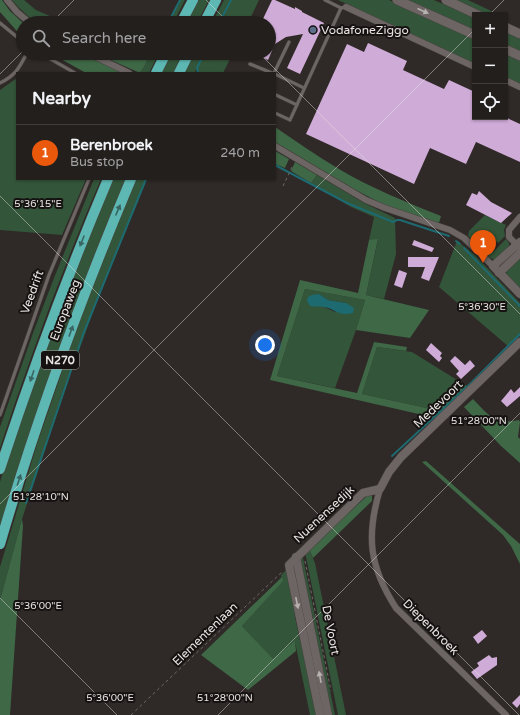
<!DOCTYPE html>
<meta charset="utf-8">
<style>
body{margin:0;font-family:"Varela Round",sans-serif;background:#2f2c2a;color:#f1f3f6}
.controls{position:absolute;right:12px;top:12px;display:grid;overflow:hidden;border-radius:0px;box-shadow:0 1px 3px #0004}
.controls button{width:36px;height:36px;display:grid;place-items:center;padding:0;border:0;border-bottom:1px solid #403d3b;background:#231f1d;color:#f1f3f6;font:20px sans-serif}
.you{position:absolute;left:265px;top:345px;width:14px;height:14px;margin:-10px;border:3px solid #fff;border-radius:50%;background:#1a73e8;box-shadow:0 0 0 6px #1a73e833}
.badge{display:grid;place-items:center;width:26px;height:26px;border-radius:50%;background:#ea580c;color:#fff;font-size:13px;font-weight:700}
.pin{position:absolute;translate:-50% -33px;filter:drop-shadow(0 1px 2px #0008)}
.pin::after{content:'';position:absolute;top:21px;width:14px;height:12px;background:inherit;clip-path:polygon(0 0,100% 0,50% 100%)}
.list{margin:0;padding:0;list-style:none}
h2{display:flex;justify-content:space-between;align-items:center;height:52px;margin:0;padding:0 16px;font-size:17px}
h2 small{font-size:13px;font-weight:400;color:#a3a2a4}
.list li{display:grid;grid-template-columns:26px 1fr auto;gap:12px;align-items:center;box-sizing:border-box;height:56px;padding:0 16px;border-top:1px solid #403d3b}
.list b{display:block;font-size:15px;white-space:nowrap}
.list p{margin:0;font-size:13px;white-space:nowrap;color:#a3a2a4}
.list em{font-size:13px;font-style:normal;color:#a3a2a4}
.icon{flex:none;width:22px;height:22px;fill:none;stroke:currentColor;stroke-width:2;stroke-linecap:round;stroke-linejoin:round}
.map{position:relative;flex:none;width:520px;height:715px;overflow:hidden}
.search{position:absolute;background:#231f1d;box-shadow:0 1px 3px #0004;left:16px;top:16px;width:260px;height:44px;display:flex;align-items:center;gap:10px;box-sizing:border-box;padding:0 14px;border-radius:22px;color:#a3a2a4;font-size:15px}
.panel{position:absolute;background:#231f1d;box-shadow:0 1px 3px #0004;left:16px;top:72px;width:260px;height:108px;border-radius:0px}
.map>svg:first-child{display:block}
.green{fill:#335539;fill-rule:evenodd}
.forest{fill:#3e6846}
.water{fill:#1d6a71}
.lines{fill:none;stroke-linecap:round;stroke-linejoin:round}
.stream{stroke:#1d6a71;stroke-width:2}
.building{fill:#cfabd7}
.service-casing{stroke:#494543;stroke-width:4}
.minor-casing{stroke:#494543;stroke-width:7}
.tertiary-casing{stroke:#494543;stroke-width:9}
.secondary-casing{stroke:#494543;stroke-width:10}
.trunk-casing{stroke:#494543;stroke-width:11}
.path{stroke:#6e6967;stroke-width:1;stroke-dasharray:3 3;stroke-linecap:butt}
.service{stroke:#6c6563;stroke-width:3}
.minor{stroke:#6c6563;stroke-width:6}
.tertiary{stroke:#6c6563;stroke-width:8}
.secondary{stroke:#6c6563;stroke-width:9}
.trunk{stroke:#5db8b4;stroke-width:10}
.oneway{fill:#b7b2b0}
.oneway2{fill:#396562}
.ticks{fill:none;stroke:#e9e5e3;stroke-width:1;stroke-opacity:0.45}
.service-dot{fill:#5c6f8a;stroke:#151211;stroke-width:1.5}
.labels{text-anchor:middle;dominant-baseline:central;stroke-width:4;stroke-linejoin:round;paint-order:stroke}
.shield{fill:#151211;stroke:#a9a6a4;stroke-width:1}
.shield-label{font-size:11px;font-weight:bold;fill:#e9e5e3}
.poi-label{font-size:12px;fill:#e9e5e3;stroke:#151211;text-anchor:start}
.street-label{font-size:12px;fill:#e9e5e3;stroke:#151211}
.ticks-label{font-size:10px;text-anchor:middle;fill:#e9e5e3;stroke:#151211;stroke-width:4;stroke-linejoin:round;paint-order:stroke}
</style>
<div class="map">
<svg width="520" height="715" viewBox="0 0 520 715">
<rect width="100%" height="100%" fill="#2f2927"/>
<!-- green -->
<g class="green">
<polygon points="12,0 24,0 36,10 50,16 48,23 36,23 19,8"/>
<polygon points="180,0 185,0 173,23 168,23"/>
<polygon points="197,0 209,0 197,23 185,23"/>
<polygon points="224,0 259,0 248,23 212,23"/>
<polygon points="338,0 389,0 475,40 475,64"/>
<polygon points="404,0 434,0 475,18 475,33"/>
<polygon points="453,0 468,0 500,15 485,15"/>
<polygon points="505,32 520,39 520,54 505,47"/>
<polygon points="150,53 159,53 149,73 140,73 145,65"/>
<polygon points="170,53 182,53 174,73 161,73"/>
<polygon points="196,53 233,53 223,73 198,73 196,69 195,73 183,73"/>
<polygon points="505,53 520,60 520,84 505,77"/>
<polygon points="17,78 17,179 86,179 62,235 0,230 0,90"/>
<polygon points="317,175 364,203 395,218 396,254 384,299 366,295 378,240 369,240 374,217 351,207 311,183"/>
<path d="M94 179H101C63 267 30 357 0 448V427L33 333 54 278Z"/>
<polygon points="112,179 127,179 71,315 20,462 0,528 0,482 8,455 33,382"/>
<polygon points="135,179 147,179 96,304 71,372 22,519 0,600 0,567 37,444 71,345 81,311"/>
<polygon points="485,215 506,225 504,230 505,236 498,243 494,239 488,245 493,252 506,239 509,243 509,248 495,260 486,256 468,236 469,231"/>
<polygon points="457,241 475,255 520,303 520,336 509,347 439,287"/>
<path d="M520 255V291C514 285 507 279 506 271Z"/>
<path d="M305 289 365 300 356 330 335 388 277 376ZM319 294 328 300 346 303 335 312 322 306Z"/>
<polygon points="377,347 412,352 462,383 436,410 362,394"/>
<polygon points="309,549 315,563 346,715 338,715 305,552"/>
<path d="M301 557 303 558 335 715H330C326 695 320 675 317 654 316 641 315 628 312 614 308 595 298 577 301 557Z"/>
<polygon points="288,568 293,592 295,617 300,640 306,656 318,715 310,715 295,642 273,660 242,626 282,581 281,575"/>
</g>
<!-- forest -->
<g class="forest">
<polygon points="0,0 2,0 10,11 23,23 23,38 0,12"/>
<polygon points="50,53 80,53 123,73 86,73"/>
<polygon points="95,53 150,53 145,65 140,73"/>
<path d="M275 127C296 141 317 156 339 169 371 188 406 202 441 216L439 223 386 206 354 189 275 142Z"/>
<polygon points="275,151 289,159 285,168 275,164"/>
<polygon points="295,162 317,175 311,183 291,171"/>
<polygon points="378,239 366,295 429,310 410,338 356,330 365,300 305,289 277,376 357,393 374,342 407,347 406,351 377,347 362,394 436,410 462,383 468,387 436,418 270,380 300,280 358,293 369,240"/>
<path d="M473 399C489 415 493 425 519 420L520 422 518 437 520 439V463L501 446 464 407Z"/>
<polygon points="426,461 520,544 520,564 511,546 503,535 422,462"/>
<polygon points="367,496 372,496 372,501 313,558 309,549"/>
<polygon points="22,519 23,526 10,715 0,715 0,600"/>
<polygon points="282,577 283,581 242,626 273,659 295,641 296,651 248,690 201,655"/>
</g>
<!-- water -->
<path class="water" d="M319 294 328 300 346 303 354 308 353 313C338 317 336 309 324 307 319 306 315 307 310 306L307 301 308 297 312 295Z"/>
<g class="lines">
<!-- stream -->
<g class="stream">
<polyline points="168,23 180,0"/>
<polyline points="219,23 231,0"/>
<polyline points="198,73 197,68 204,53"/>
<polyline points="275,165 347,203 393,222 397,220 400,220 449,236"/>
<polyline points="456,241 460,244"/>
<polyline points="464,248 520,306"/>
<polyline points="392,456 472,382 520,334"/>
<polyline points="26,503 84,332 146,179"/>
</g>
</g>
<!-- building -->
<g class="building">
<polygon points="272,0 275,0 295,9 295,7 302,11 302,12 324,23 300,74 287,68 303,34 286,37 275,44 268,60 253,53 269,53 269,23 261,23"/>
<polygon points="368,43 407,61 403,70 444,89 449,80 475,92 475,117 505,117 520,124 520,162 476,142 466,164 430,148 414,184 306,134 347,44 364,52"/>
<polygon points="479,191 491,202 512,213 501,223 466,205 472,193 477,195"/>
<polygon points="414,240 434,248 432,252 412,245"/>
<polygon points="408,257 439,257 429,281 421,278 425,267 408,267"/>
<polygon points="399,270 407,273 402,288 394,285"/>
<polygon points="431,343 442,353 440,356 442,358 439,362 426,350"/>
<polygon points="455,356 465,365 470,360 475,366 461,379 456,374 459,371 450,361"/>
<polygon points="520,387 520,396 507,407 501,401 511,389 514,393"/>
<polygon points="482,630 487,636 478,644 473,637"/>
<polygon points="489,655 492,658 497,657 497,665 477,679 471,672 479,666 477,663"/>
<polygon points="520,695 520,704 517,708 512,703"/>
</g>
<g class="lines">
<!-- service casing -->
<g class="service-casing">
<g id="service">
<polyline points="325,0 341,8"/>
<polyline points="0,23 23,42"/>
<polyline points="40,53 75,73"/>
<polyline points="250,64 272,73"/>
<polyline points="274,73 289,42"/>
<polyline points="275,74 304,88"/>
<path d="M0 83C16 75 19 68 27 53"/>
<polyline points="276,95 297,105"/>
<polyline points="275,113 290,120 341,8 346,7"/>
<polyline points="0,415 49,275 89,179"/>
</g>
</g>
<!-- minor casing -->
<g class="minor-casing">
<g id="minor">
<polyline points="7,0 17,12 30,23"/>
<polyline points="346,7 475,67"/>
<polyline points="88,53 129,73"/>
<polyline points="505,80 520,87"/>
<polyline points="275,146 366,200 385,208 450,230 464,238 493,266"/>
<polyline points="520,217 509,230 509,237 520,248"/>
<path d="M380 489C366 536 369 566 396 608L506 715"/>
</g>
</g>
<!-- tertiary casing -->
<g class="tertiary-casing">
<g id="tertiary">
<polyline points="520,242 493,266 520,294"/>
<polyline points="499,273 520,253"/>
<polyline points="296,557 328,715"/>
<polyline points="320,715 289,565 363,493 380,489 389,472 401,457 520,342"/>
</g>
</g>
<!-- secondary casing -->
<g class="secondary-casing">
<g id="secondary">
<polyline points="397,0 475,35"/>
<polyline points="446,0 478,15"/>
<polyline points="505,27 520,34"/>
<polyline points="505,49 520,56"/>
</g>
</g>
<!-- trunk casing -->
<g class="trunk-casing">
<g id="trunk">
<polyline points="181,23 193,0"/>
<polyline points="204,23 216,0"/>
<polyline points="156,73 166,53"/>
<polyline points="179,73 189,53"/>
<path d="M0 469C32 371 68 274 108 179"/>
<path d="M0 544C36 420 81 298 131 179"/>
</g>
</g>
<!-- path -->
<g class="path">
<polyline points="283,186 293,165"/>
<polyline points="305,561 331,691"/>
<polyline points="131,715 283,571"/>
</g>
<!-- service -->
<use href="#service" class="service"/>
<!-- minor -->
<use href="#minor" class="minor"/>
<!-- tertiary -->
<use href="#tertiary" class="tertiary"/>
<!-- secondary -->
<use href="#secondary" class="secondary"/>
<!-- trunk -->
<use href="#trunk" class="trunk"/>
</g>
<!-- one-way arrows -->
<defs><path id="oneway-solid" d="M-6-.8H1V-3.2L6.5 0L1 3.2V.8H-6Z"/></defs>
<g class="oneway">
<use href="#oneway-solid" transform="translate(423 11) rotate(24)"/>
<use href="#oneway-solid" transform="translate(297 603) rotate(78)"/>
<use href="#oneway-solid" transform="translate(320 677) rotate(-101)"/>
</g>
<g class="oneway2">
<use href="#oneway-solid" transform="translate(118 210) rotate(-67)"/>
<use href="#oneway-solid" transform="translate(82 241) rotate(112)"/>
<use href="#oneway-solid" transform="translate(71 331) rotate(-70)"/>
<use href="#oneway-solid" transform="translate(32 376) rotate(109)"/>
<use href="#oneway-solid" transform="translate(19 480) rotate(-72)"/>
</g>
<!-- ticks -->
<path class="ticks" d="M206 0 229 23M489 15 504 0M51 23 74 0M259 53 520 314M0 74 23 51M0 196 519 715M0 504 475 29M0 598 117 715M218 715 520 413"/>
<!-- markers -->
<circle class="service-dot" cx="313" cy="30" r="4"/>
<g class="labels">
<!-- shield labels -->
<rect class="shield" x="41" y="351" width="38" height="18" rx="3"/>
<g class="shield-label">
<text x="60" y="360">N270</text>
</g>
<!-- poi labels -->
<g class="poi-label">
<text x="321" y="30">VodafoneZiggo</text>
</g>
<!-- street labels -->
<g class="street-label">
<text transform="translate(32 292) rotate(-70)">Veedrift</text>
<text transform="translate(65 310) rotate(-69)">Europaweg</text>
<text transform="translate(438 404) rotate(-44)">Medevoort</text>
<text transform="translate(324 514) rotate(-43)">Nuenensedijk</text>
<text transform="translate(431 627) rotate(45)">Diepenbroek</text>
<text transform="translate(331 630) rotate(79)">De Voort</text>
<text transform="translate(205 634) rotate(-44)">Elementenlaan</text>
</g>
</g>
<g class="ticks-label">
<text x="38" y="207">5°36'15"E</text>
<text x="482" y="310">5°36'30"E</text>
<text x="479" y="424">51°28'00"N</text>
<text x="41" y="500">51°28'10"N</text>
<text x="38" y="609">5°36'00"E</text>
<text x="225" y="701">51°28'00"N</text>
<text x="110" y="701">5°36'00"E</text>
</g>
</svg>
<div class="controls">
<button>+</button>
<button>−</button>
<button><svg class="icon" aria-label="locate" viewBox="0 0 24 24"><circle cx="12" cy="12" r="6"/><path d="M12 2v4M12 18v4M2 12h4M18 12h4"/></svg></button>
</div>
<div class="you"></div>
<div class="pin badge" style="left:483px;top:263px">1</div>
<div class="search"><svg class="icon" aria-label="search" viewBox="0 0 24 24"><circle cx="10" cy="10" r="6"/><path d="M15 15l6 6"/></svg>Search here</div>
<section class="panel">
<h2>Nearby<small></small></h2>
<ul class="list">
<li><span class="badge">1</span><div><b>Berenbroek</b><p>Bus stop</p></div><em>240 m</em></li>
</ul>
</section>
</div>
